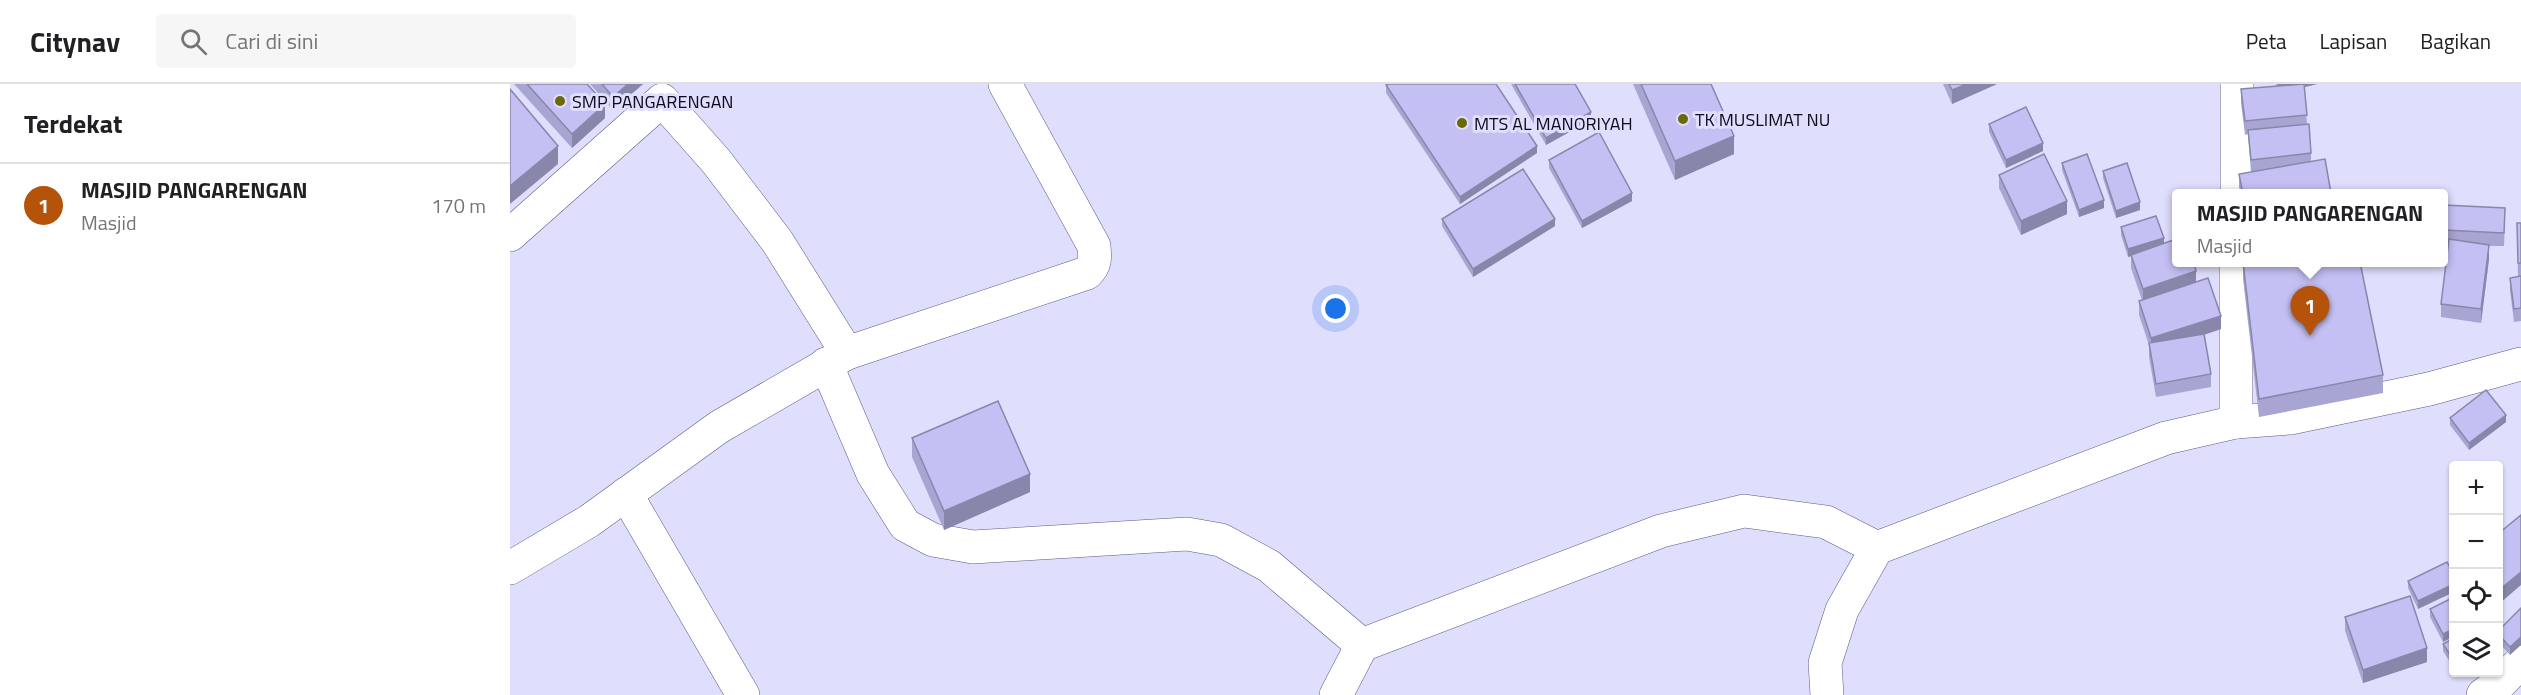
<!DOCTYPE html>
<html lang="id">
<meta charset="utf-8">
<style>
body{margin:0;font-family:"Titillium Web",sans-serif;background:#f6f6f6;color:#202124}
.controls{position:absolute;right:18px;bottom:18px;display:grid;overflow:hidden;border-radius:6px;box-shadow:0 2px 4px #0004}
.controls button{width:54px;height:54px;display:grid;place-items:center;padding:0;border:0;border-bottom:2px solid #e0e0e0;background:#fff;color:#202124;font:30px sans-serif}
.you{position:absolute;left:826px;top:225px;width:21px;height:21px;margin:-15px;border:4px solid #fff;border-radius:50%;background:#1a73e8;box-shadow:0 0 0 9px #1a73e833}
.badge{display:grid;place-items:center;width:39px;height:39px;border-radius:50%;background:#b45309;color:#fff;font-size:20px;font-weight:700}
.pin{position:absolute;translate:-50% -50px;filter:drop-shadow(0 2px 3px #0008)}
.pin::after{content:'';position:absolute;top:32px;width:21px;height:18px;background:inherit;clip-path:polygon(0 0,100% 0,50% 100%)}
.popup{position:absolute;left:1662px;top:105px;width:276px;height:78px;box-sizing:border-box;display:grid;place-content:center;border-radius:6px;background:#fff;filter:drop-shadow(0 2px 4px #0005);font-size:20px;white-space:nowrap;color:#757577}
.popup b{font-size:22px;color:#202124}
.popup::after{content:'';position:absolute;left:50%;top:100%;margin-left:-12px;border:12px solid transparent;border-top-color:#fff}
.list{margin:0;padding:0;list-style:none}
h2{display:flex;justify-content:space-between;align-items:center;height:78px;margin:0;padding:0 24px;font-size:26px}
h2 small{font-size:20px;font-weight:400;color:#757577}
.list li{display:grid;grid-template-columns:39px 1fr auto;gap:18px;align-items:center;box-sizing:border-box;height:84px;padding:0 24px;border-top:2px solid #e0e0e0}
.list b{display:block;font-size:22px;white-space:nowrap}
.list p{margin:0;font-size:20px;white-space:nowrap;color:#757577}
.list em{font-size:20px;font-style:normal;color:#757577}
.icon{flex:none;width:33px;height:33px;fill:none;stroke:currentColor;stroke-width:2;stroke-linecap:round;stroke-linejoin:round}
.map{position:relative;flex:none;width:2011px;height:611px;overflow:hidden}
header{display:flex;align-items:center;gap:36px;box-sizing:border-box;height:84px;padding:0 30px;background:#fff;border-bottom:2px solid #e0e0e0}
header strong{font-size:28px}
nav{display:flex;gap:33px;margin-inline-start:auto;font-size:21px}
.search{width:420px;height:54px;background:#f6f6f6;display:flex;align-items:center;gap:15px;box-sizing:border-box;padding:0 21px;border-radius:6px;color:#757577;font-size:22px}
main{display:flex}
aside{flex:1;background:#fff}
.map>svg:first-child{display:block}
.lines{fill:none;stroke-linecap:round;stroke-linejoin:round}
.minor-casing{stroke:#5f5a88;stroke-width:34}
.minor{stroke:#fff;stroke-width:33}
.wall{fill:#a9a5d2}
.shaded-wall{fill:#8986ab}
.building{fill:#c4c0f4;stroke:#8986ab;stroke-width:1.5}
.poi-dot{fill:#6b6903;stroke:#dfdefd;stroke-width:2}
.labels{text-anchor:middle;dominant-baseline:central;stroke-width:6;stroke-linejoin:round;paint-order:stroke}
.poi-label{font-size:18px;fill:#0d0a1c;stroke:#dfdefd;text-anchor:start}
</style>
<header>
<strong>Citynav</strong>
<div class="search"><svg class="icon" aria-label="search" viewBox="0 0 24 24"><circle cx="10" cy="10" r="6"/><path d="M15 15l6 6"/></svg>Cari di sini</div>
<nav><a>Peta</a><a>Lapisan</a><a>Bagikan</a></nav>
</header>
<main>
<aside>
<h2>Terdekat<small></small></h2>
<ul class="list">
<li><span class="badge">1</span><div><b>MASJID PANGARENGAN</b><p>Masjid</p></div><em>170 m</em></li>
</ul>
</aside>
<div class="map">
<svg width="2011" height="611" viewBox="0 0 2011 611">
<rect width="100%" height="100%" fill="#dfdefd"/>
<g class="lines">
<!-- minor casing -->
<g class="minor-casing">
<g id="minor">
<polyline points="1727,110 1727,0"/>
<polyline points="0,151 152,16 206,77 267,157 337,269"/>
<polyline points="316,280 363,390 395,441 423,456 463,463 677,450 711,456 759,482 852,561"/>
<polyline points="1726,338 1726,178"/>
<polyline points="116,410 233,611"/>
<path d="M0 484 79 437 209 343 337 269 577 189C586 180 585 174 584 162L495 0"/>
<polyline points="826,611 852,561 1151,447 1234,427 1316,438 1367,464 1656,354 1726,338 1780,334 1919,305 2011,280"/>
<polyline points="1317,611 1315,579 1332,526 1367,464"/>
<polyline points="1973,611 1990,599 2011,578"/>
</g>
</g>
<!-- minor -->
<use href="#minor" class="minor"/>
</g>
<!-- wall -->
<g class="wall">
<polygon points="4,0 77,0 95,34 62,64"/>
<polygon points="80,0 133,0 103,26"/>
<polygon points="1001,0 1065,0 1081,36 1036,61"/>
<polygon points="1123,0 1201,0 1224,70 1165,96"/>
<polygon points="1433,0 1487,0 1442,20"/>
<polygon points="1766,0 1807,0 1794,3 1797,40 1801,69 1801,77 1821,110 1731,110 1729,103 1729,90 1741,88 1738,50 1735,51 1731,19 1731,5 1766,2"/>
<polygon points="876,1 1027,69 950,120 876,9"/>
<polygon points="1479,40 1533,67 1496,84 1479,48"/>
<polygon points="1039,76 1122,117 1072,144 1039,84"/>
<polygon points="1552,79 1594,124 1569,133 1552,86"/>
<polygon points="1593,87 1630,126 1606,134 1593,94"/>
<polygon points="1489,91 1557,130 1511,151 1489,104"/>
<polygon points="1934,121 1995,138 1994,162 1979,162 1979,175 1971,239 1931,233 1931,220 1939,160 1934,160"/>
<polygon points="932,135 1045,142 963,193 932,142"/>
<polygon points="2007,139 2011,139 2011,237 2004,238 2000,207 2000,194 2008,192"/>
<polygon points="1611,143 1654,159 1686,198 1711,245 1694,251 1701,290 1701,303 1646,313 1639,273 1639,261 1629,231 1629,217 1632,216 1621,184 1621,172 1618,173 1611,151"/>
<polygon points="1733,178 1873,291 1873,309 1749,333 1733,195"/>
<polygon points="1940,334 1996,338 1959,366 1940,341"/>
<polygon points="402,354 520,408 434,446 402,373"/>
<polygon points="1944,491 1908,525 1898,504 1898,497"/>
<polygon points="1944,513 1944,552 1933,558 1920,533 1920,525"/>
<polygon points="2011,524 2000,571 1989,559 1989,546"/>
<polygon points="1835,533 1917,578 1853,599 1835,547"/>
<polygon points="1944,554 1944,584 1933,567 1933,560"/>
</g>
<!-- shaded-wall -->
<g class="shaded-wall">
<polygon points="118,0 133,0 103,26 103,13"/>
<polygon points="1457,0 1487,0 1442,20 1442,6"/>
<polygon points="1768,0 1807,0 1768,10"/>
<polygon points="95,20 95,34 62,64 62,50"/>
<polygon points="1081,28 1081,36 1036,61 1036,54"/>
<polygon points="1224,52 1224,70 1165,96 1165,77"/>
<polygon points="1533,59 1533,67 1496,84 1496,76"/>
<polygon points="48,62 48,80 0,120 0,102"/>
<polygon points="1027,62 1027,69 950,120 950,113"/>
<polygon points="1122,109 1122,117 1072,144 1072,137"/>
<polygon points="1594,116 1594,124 1569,133 1569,126"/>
<polygon points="1557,117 1557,130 1511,151 1511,137"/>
<polygon points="1630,118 1630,126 1606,134 1606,127"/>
<polygon points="1045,135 1045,142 963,193 963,185"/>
<polygon points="1654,154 1654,162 1618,173 1618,165"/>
<polygon points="1979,161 1979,175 1971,239 1971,225"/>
<polygon points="1686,187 1686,200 1633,219 1633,205"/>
<polygon points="1711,232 1711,245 1641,268 1641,254"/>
<polygon points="1996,331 1996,338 1959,366 1959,359"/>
<polygon points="520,390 520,408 434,446 434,427"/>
<polygon points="2011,488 2011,501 1989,520 1989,506"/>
<polygon points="1944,500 1944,508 1908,525 1908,517"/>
<polygon points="1944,545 1944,552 1933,558 1933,550"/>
<polygon points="2011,553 2011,561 2000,571 2000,563"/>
<polygon points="1917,564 1917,578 1853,599 1853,586"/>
</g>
<!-- building -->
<g class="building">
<polygon points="17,0 77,0 95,20 62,50"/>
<polygon points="92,0 118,0 103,13"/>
<polygon points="879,0 986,0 1027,62 950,113 876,1"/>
<polygon points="1005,0 1065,0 1081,28 1036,54"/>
<polygon points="1131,0 1201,0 1224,52 1165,77"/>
<polygon points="1439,0 1457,0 1442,6"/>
<polygon points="1794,0 1797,31 1735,37 1731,5"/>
<polygon points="0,5 48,62 0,102"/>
<polygon points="1516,23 1533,59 1496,76 1479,40"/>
<polygon points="1799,40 1801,69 1741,76 1738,46"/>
<polygon points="1089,48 1122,109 1072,137 1039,76"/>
<polygon points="1534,70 1557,117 1511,137 1489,91"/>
<polygon points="1577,70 1594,116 1569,126 1552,79"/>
<polygon points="1815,75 1821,109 1733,110 1729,90"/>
<polygon points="1617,79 1630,118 1606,127 1593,87"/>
<polygon points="1013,85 1045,135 963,185 932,135"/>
<polygon points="1934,121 1995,124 1994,149 1934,146"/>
<polygon points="1646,132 1654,154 1618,165 1611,143"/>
<polygon points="2007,139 2011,139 2011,179 2008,179"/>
<polygon points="1666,155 1666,178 1684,178 1686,187 1633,205 1621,171"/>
<polygon points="1939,155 1979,161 1971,225 1931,220"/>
<polygon points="1733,178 1850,178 1873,291 1749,315"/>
<polygon points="2011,192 2011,224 2004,225 2000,194"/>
<polygon points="1698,194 1711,232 1641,254 1629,217"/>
<polygon points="1694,250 1701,290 1646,300 1639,259"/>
<polygon points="1976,306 1996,331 1959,359 1940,334"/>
<polygon points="488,317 520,390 434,427 402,354"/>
<polygon points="2011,431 2011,488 1989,506 1989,449"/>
<polygon points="1937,478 1944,491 1944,500 1908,517 1898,497"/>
<polygon points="1900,512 1917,564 1853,586 1835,533"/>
<polygon points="1944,513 1944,545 1933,550 1920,525"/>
<polygon points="2011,524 2011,553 2000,563 1989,551 1989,546"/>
<polygon points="1944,554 1944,577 1933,560"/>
</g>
<!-- markers -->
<g class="poi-dot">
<circle cx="50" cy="17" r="6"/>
<circle cx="1173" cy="35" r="6"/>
<circle cx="952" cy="39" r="6"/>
</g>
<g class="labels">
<!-- poi labels -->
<g class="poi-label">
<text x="62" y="17">SMP PANGARENGAN</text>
<text x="1185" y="35">TK MUSLIMAT NU</text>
<text x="964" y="39">MTS AL MANORIYAH</text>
</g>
</g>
</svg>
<div class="controls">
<button>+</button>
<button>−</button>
<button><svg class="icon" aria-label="locate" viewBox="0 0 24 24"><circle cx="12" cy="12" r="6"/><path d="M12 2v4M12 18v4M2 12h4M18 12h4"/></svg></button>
<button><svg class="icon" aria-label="layers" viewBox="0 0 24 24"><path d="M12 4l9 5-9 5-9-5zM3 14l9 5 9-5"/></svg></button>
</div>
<div class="you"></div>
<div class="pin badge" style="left:1800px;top:252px">1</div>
<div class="popup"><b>MASJID PANGARENGAN</b>Masjid</div>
</div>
</main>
